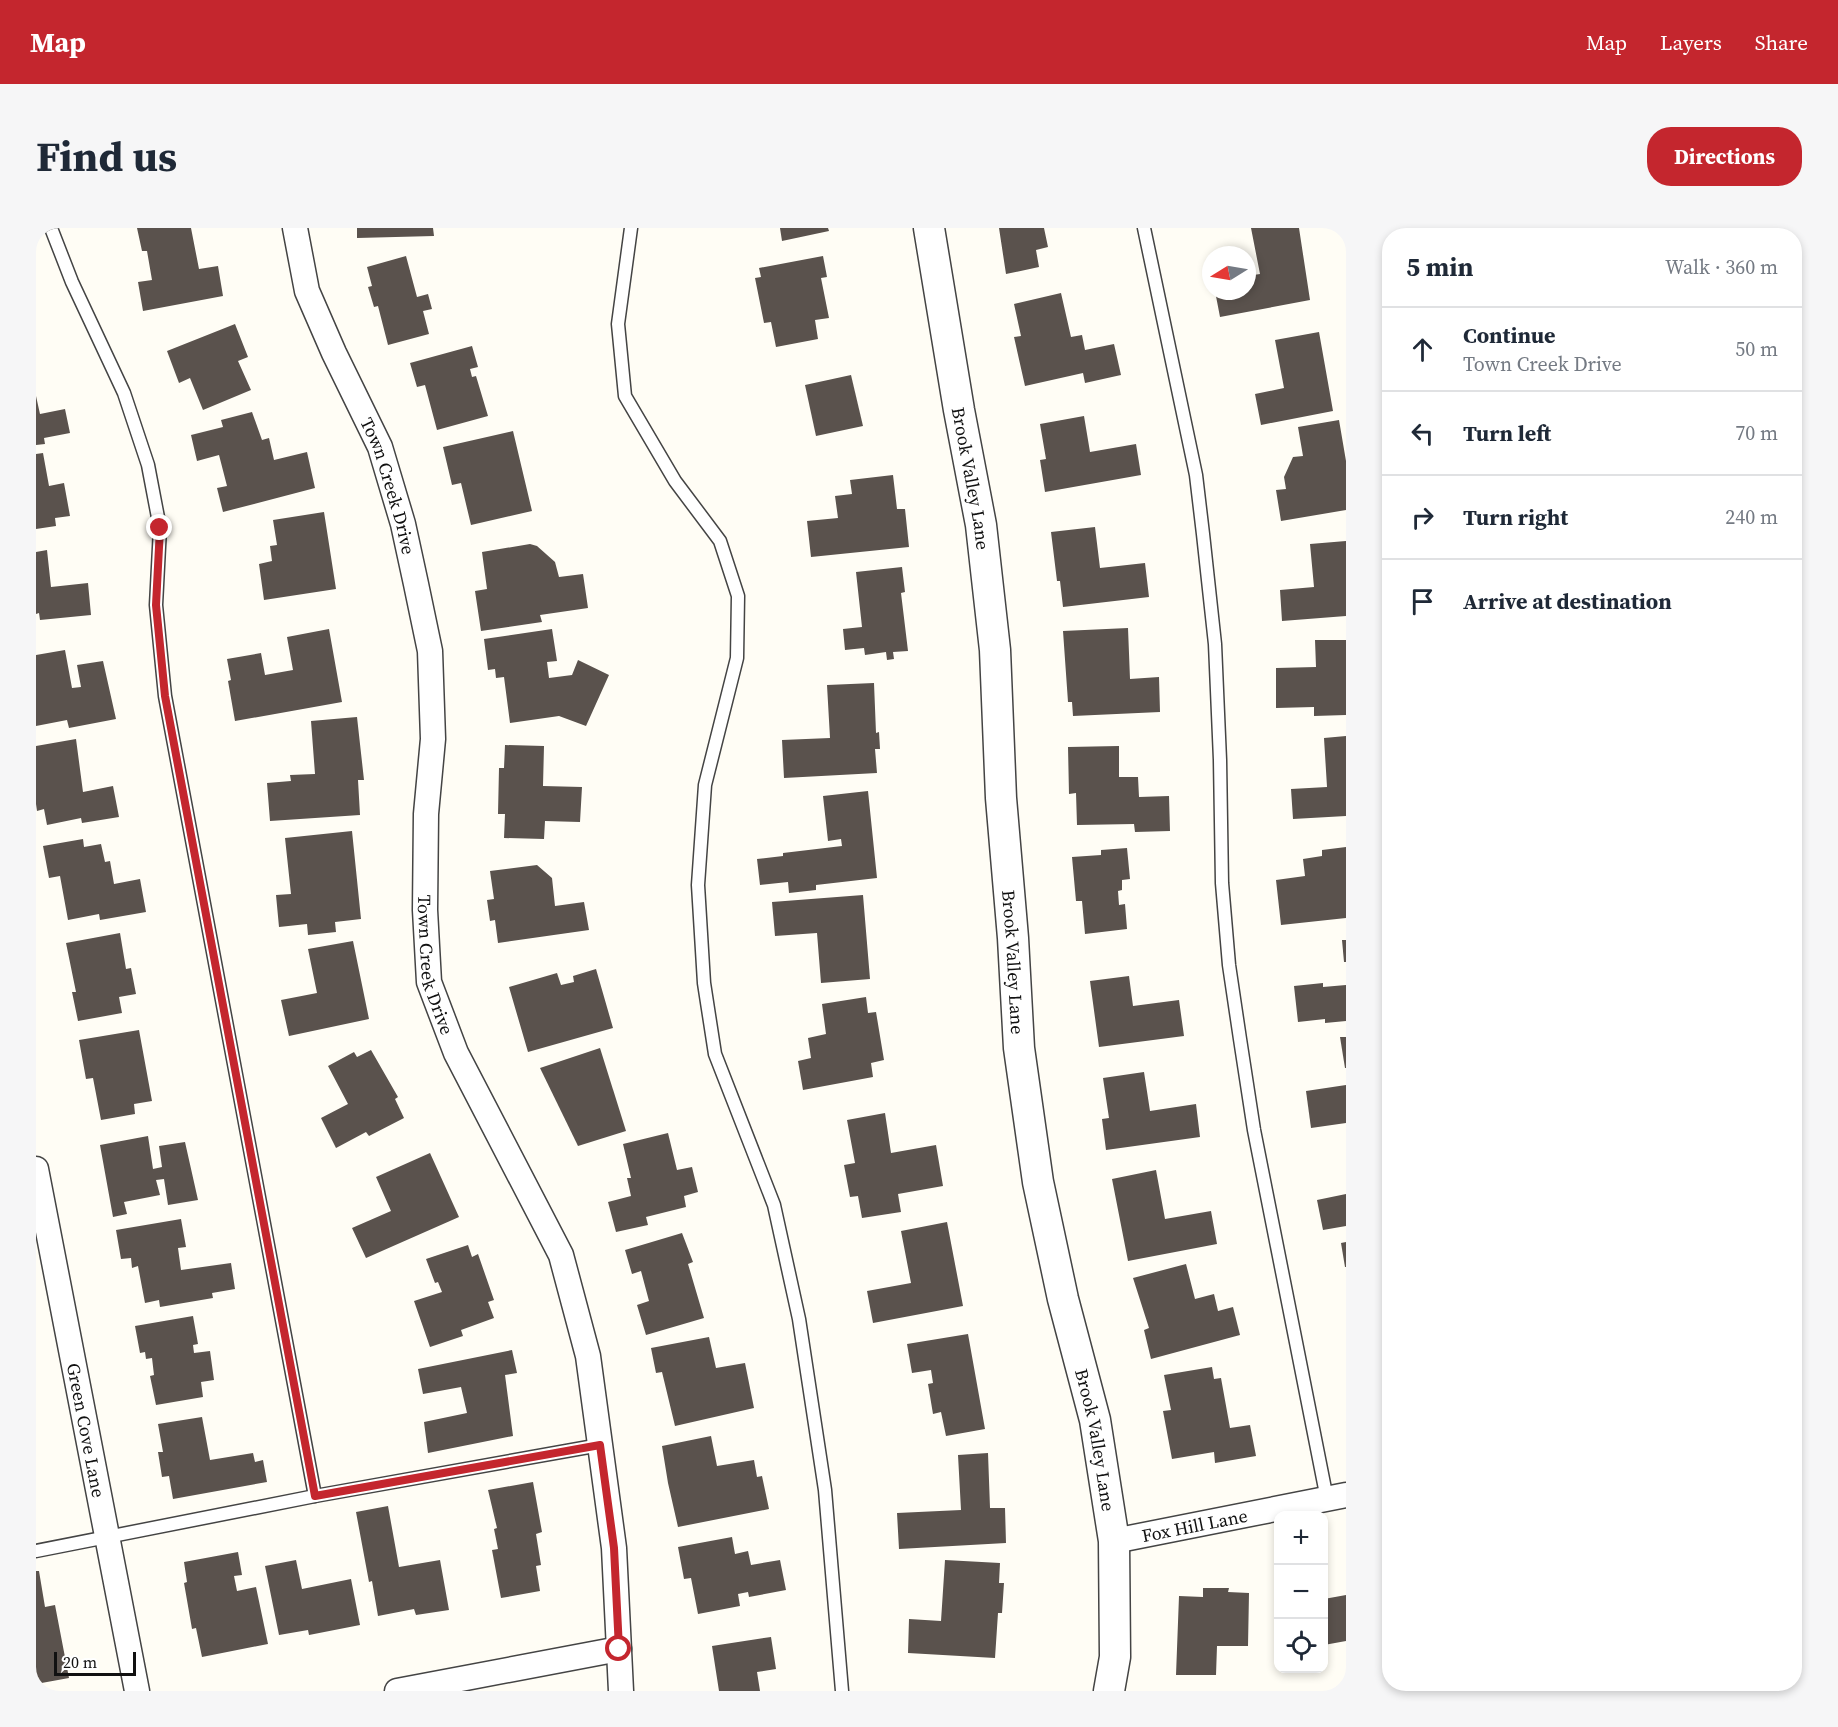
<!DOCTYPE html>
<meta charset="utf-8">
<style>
body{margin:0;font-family:"Source Serif 4",serif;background:#f6f6f7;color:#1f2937}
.controls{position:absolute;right:18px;bottom:18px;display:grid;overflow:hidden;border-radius:12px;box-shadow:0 3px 9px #0003}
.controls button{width:54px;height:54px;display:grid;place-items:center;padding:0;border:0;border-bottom:2px solid #e0e1e3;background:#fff;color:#1f2937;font:30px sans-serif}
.compass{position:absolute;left:1166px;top:18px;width:54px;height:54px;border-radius:50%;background:#fff;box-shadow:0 3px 9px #0003;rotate:259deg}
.scale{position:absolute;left:18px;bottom:15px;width:82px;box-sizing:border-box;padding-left:6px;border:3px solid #111;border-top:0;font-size:16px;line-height:21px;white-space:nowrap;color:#111;-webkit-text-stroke:4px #fff;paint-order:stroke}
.stop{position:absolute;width:18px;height:18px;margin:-14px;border:4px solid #c4262e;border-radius:50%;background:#fff}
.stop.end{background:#c4262e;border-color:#fff;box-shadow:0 2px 6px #0008}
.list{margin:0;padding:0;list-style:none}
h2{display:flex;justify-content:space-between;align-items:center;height:78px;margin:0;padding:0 24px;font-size:26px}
h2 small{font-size:20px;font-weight:400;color:#747a83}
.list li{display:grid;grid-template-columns:39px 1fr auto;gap:18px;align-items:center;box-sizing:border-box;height:84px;padding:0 24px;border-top:2px solid #e0e1e3}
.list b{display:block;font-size:22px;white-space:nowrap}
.list p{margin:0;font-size:20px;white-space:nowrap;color:#747a83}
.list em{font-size:20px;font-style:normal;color:#747a83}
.icon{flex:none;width:33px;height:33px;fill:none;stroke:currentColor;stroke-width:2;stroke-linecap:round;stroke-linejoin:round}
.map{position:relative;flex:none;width:1310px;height:1463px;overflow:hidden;border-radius:24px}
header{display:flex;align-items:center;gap:36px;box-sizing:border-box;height:84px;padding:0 30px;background:#c4262e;color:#fff}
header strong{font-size:28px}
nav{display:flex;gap:33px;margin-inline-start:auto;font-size:21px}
.intro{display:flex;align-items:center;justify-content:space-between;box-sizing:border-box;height:144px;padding:0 36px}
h1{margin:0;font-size:42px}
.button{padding:15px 27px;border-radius:24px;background:#c4262e;color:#fff;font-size:21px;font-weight:700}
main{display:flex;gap:36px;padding:0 36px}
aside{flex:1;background:#fff;border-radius:24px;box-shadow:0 3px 9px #0003}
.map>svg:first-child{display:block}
.building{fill:#5a524d}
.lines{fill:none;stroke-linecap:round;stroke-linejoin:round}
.service-casing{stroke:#444;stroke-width:15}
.minor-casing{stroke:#444;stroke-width:27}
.tertiary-casing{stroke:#444;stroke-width:33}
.service{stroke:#fff;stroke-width:12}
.minor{stroke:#fff;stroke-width:24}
.tertiary{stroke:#fff;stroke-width:30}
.route{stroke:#c4262e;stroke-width:8}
.labels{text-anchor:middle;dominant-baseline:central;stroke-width:6;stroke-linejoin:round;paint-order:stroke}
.street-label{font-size:18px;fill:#111;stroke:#fff}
</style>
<header>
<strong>Map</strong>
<nav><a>Map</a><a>Layers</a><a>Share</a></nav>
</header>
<div class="intro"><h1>Find us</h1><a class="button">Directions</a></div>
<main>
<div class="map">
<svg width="1310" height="1463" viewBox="0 0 1310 1463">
<rect width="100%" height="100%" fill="#fffdf5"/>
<!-- building -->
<g class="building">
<polygon points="101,0 155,0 163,41 182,38 187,68 107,83 102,54 116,52 111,23 106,23"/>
<polygon points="321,0 397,0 398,8 321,10"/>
<polygon points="744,0 792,0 793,3 746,13"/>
<polygon points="963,0 1008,0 1012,19 1000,22 1003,39 970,46"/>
<polygon points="1215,0 1263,0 1274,72 1184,89 1179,63 1211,63 1211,48 1224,46"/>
<polygon points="370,28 381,69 392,66 396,81 387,83 393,106 352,117 342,78 338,79 332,59 336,58 331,39"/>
<polygon points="787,28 791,49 785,50 793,90 779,92 782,111 740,119 735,94 728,95 719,50 725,49 723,40"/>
<polygon points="1025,65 1035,109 1046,107 1049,122 1078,116 1085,147 1049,155 1047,145 989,158 978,109 985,108 978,76"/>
<polygon points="199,96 212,129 202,133 215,162 167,182 154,150 143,155 131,123"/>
<polygon points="1283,104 1297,183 1225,197 1219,166 1248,160 1239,112"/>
<polygon points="436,118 442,139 434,141 436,149 440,148 452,188 401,202 389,157 381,159 374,135"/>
<polygon points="815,147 827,198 780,208 769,157"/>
<polygon points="0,168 4,186 29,181 34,205 8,210 9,216 0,217"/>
<polygon points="216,184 226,212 233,210 238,232 271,224 279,260 187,284 181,260 191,258 183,227 161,233 155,207 187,199 185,192"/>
<polygon points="1048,188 1054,224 1100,216 1105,247 1009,264 1004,232 1010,231 1004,196"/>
<polygon points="1303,192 1310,233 1310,282 1245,293 1240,262 1250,261 1248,249 1257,229 1267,228 1262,199"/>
<polygon points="477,203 496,283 435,297 425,255 416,257 407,219"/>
<polygon points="7,225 13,258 28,255 34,288 19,290 20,298 0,301 0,226"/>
<polygon points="857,247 861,281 869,281 873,319 775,329 771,293 802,290 799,268 816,266 814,252"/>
<polygon points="288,284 300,361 228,372 223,336 236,333 234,318 241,317 237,292"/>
<polygon points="1059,299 1064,340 1109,335 1113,369 1027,379 1024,353 1021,353 1015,304"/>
<polygon points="1310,313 1310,388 1246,393 1244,362 1278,359 1274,316"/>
<polygon points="494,316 501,318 519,334 523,349 547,346 552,380 504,387 506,394 445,403 439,363 451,361 446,324"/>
<polygon points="11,322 15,359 52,355 55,387 4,392 3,385 0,386 0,324"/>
<polygon points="866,339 869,364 865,365 872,423 857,424 858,431 851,432 850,424 829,427 828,420 809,422 807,401 826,399 820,344"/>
<polygon points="1092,400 1094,451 1123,449 1124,484 1037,488 1036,474 1032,474 1027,403"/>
<polygon points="293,401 306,474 199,493 192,453 195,452 191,431 225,425 229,447 257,442 251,409"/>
<polygon points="516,401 521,433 511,434 513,450 536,447 542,432 573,447 550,498 523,488 474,495 468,449 460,450 459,441 452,442 448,411"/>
<polygon points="1279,412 1310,412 1310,487 1278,488 1278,479 1240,480 1240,440 1280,439"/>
<polygon points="29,422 36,460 45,459 41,437 67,433 80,491 33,500 31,492 0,498 0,427"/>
<polygon points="838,455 840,505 843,504 844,521 839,521 841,545 748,550 746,512 794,510 791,457"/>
<polygon points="321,489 328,552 322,552 324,587 234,593 231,555 255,553 254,547 279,546 275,493"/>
<polygon points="1310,508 1310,588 1257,591 1255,561 1291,559 1288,510"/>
<polygon points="40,511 47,564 77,558 83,589 46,595 45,590 11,597 8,581 1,583 0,576 0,518"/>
<polygon points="469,517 508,518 507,558 546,559 544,594 509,593 508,611 468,610 469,586 462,586 463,540 468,540"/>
<polygon points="1083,518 1083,549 1102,549 1103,569 1133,568 1134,603 1099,604 1098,596 1041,597 1040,565 1033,566 1032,519"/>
<polygon points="832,563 841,650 780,657 780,662 753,665 752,654 724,657 721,631 747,628 747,625 806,618 805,611 792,613 787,568"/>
<polygon points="316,603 325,691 299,694 300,704 272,707 271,696 243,699 240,667 255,666 249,610"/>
<polygon points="47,611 48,619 65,616 69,634 74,633 78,656 104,651 110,684 64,692 63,686 32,692 24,648 13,650 7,618"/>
<polygon points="1310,619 1310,690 1245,697 1240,652 1269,648 1267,631 1286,628 1286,622"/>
<polygon points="1091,620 1094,651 1086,652 1086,662 1082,663 1083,677 1089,676 1091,701 1049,706 1046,673 1040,673 1036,629 1065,627 1065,622"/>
<polygon points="501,637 516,650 519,678 548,674 553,702 462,715 459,692 454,693 451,672 458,671 454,643"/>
<polygon points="827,667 834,751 785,755 781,705 739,708 736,674"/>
<polygon points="84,705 90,741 95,740 100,766 83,769 86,785 42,793 36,764 40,764 30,715"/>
<polygon points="1306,712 1310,712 1310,734 1308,734"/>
<polygon points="317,713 333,791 253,808 245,772 281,765 272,721"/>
<polygon points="560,741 577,800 492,824 473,759 521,745 525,757 538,754 537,748"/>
<polygon points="1093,748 1097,778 1143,772 1148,808 1063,819 1054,753"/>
<polygon points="1287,755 1287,759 1310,757 1310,793 1289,795 1289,791 1262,794 1258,758"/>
<polygon points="830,769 832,785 840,784 848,832 835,835 837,849 767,862 762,833 775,830 772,810 790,806 786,776"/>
<polygon points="103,802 116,873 98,876 99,886 65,892 57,850 50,851 43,812"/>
<polygon points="1304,809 1310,809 1310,840 1309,840"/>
<polygon points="564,820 590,903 542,918 504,840"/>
<polygon points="335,822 362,869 359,871 368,890 333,908 330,904 300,920 285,890 312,876 292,838 318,824 321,829"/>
<polygon points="1108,844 1114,883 1160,876 1164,909 1070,922 1066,891 1073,890 1067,850"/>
<polygon points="1310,857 1310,895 1275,900 1270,863"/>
<polygon points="849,885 855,925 900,917 907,958 862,966 865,984 826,990 822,968 814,969 808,937 819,935 811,892"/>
<polygon points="632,905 641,942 656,939 662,964 648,968 650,979 610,989 612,997 580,1004 572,974 595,968 591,950 595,950 587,916"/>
<polygon points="112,908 117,941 126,939 123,918 149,914 162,972 132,977 128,951 120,952 124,967 88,974 91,986 77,989 64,917"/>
<polygon points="394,925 423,989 330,1030 316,1000 355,983 340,949"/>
<polygon points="1120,942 1129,991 1175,983 1181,1016 1092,1033 1076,951"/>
<polygon points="1310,966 1310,998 1287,1002 1281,972"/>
<polygon points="145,991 150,1019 142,1020 145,1042 195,1035 199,1061 176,1065 177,1070 124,1079 123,1072 109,1075 102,1038 96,1040 95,1030 85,1031 80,1002"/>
<polygon points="911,994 927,1078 837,1095 831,1063 875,1055 865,1003"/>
<polygon points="646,1005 657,1034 652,1036 668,1090 610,1107 601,1077 613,1073 605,1043 596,1046 589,1022"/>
<polygon points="1310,1014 1310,1039 1309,1039 1305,1015"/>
<polygon points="432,1017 436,1029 442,1026 458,1072 452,1074 458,1090 425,1102 427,1108 394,1119 378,1073 406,1064 402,1054 399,1055 390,1031"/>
<polygon points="1150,1036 1159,1071 1178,1066 1182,1083 1197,1079 1204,1107 1115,1131 1108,1102 1113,1100 1097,1050"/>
<polygon points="157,1088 162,1116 157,1117 158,1125 174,1123 178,1152 165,1154 167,1169 120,1177 114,1148 118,1147 116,1130 110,1131 109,1124 104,1125 99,1098"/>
<polygon points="932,1106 949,1201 910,1208 905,1184 897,1186 892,1156 897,1155 895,1142 876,1145 871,1116"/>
<polygon points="673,1109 680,1140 709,1135 718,1180 639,1198 626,1144 620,1145 615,1120"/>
<polygon points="476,1122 481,1145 469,1147 477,1208 392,1225 388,1194 431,1185 425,1159 387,1166 382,1141"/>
<polygon points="1176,1139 1178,1151 1185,1150 1194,1200 1214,1197 1220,1228 1179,1235 1178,1224 1136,1231 1127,1183 1135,1182 1128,1147"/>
<polygon points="166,1189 174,1232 217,1225 219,1234 227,1232 231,1254 137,1271 133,1248 126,1249 122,1224 127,1224 122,1196"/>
<polygon points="675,1208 681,1238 718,1232 721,1249 726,1248 733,1281 642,1299 632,1255 626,1218"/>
<polygon points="952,1225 954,1280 969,1280 970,1315 863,1321 861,1285 925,1282 922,1227"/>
<polygon points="497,1254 506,1304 500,1306 505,1337 500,1338 504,1363 465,1370 456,1322 462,1321 458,1301 461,1300 452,1262"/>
<polygon points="352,1278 363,1339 404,1332 413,1382 380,1387 378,1381 342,1388 336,1353 333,1354 320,1284"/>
<polygon points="696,1309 699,1326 712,1323 715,1337 744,1332 750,1362 713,1369 712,1364 702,1366 704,1378 662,1386 655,1350 648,1351 642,1319"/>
<polygon points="202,1324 206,1347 198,1348 201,1363 220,1359 232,1416 166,1429 160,1400 156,1401 148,1355 151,1354 148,1334"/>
<polygon points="260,1332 266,1361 315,1351 324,1397 273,1407 272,1402 243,1407 229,1338"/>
<polygon points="909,1332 964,1335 963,1355 968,1355 966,1385 962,1385 959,1430 872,1425 873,1391 905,1393"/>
<polygon points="0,1343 3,1343 9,1379 19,1377 33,1450 0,1456"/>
<polygon points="1167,1360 1193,1360 1192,1364 1213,1365 1212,1418 1181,1418 1180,1447 1140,1447 1143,1368 1167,1369"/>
<polygon points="1310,1367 1310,1413 1288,1417 1288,1371"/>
<polygon points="735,1409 740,1441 721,1444 724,1463 683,1463 676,1418"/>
</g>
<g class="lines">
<!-- service casing -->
<g class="service-casing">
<g id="service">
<polyline points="15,0 36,54 88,165 112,237 124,300 120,377 129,468 279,1268"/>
<polyline points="595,0 582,96 589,168 639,253 684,313 702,368 701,430 669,557 662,657 668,755 679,826 738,977 763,1091 789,1262 806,1463"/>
<polyline points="1108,0 1160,247 1167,306 1179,416 1184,532 1186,655 1193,737 1204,811 1218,902 1291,1271"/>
<polyline points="0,1323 279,1268 564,1217"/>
</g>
</g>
<!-- minor casing -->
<g class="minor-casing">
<g id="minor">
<path id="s1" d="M259 0 271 63 298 125 344 219 367 296 380 356 394 423 397 511 390 586 389 682 393 754 420 825 525 1027 552 1128 578 1320 585 1463"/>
<path id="s2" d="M0 941 101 1463"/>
<path id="s3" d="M1078 1313 1310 1267"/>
<polyline points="361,1463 583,1421"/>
</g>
</g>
<!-- tertiary casing -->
<g class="tertiary-casing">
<g id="tertiary">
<path id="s4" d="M893 0 923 182 945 297 959 422 965 570 977 710 983 820 1002 954 1027 1071 1059 1192 1078 1313 1079 1429 1073 1463"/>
</g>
</g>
<!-- service -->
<use href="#service" class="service"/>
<!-- minor -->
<use href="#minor" class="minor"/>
<!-- tertiary -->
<use href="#tertiary" class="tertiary"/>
</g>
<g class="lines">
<!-- route -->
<polyline class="route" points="124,300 120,377 129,468 279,1268 564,1217 578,1320 583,1421"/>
</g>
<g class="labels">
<!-- street labels -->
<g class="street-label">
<text stroke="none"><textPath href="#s4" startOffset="254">Brook Valley Lane</textPath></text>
<text stroke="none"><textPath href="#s1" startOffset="276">Town Creek Drive</textPath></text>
<text stroke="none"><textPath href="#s4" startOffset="740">Brook Valley Lane</textPath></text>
<text stroke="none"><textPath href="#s1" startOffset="762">Town Creek Drive</textPath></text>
<text stroke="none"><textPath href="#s2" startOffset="266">Green Cove Lane</textPath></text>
<text stroke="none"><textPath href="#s4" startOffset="1226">Brook Valley Lane</textPath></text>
<text stroke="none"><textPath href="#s3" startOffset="82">Fox Hill Lane</textPath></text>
</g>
</g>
</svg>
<div class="controls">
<button>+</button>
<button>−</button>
<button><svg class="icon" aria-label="locate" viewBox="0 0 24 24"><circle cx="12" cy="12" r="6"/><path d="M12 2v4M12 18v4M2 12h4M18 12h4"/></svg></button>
</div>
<svg class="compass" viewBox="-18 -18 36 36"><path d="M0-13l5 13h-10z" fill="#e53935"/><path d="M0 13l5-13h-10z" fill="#747a83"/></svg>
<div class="scale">20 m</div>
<div class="stop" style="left:583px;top:1421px"></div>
<div class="stop end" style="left:124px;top:300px"></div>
</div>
<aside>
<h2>5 min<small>Walk · 360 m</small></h2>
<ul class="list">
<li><svg class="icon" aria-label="ahead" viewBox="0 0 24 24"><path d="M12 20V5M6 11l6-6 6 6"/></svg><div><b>Continue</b><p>Town Creek Drive</p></div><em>50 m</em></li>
<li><svg class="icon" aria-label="left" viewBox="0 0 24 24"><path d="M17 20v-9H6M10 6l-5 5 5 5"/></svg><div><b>Turn left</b></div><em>70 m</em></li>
<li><svg class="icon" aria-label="right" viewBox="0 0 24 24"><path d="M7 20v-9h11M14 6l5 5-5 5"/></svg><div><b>Turn right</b></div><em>240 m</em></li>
<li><svg class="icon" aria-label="arrive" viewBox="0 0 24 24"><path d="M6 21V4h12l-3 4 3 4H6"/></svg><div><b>Arrive at destination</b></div></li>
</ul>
</aside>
</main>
